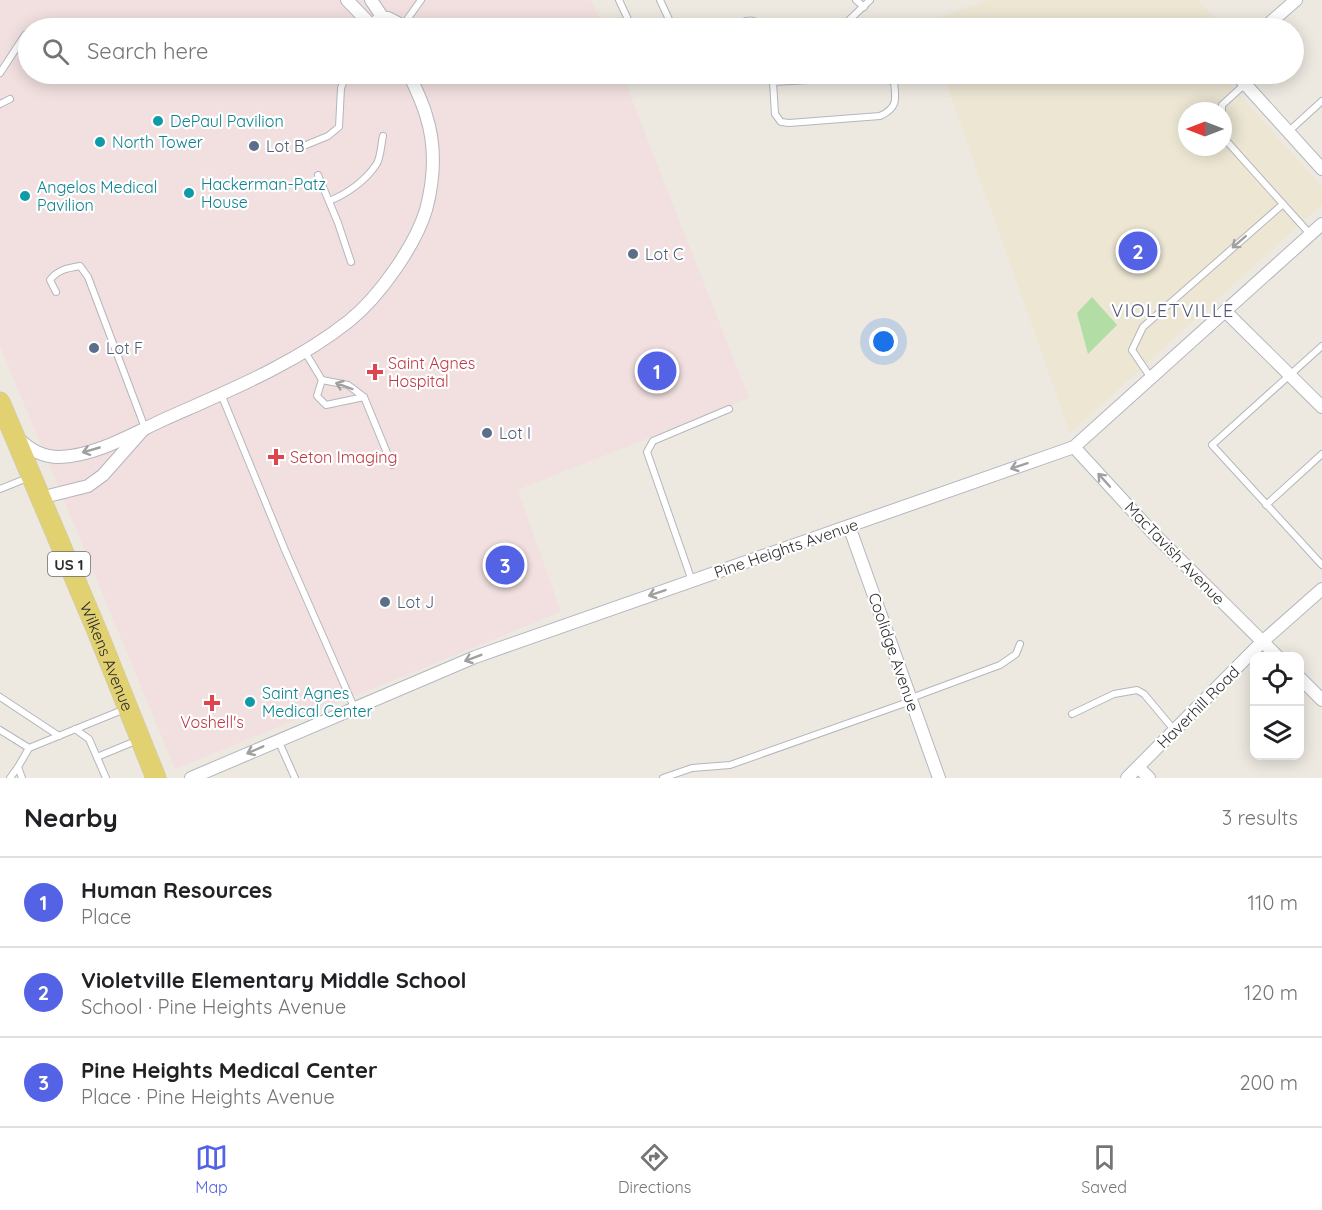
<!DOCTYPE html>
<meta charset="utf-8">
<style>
body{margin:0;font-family:Quicksand,sans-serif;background:#f2f2f2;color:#202124}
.controls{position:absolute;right:18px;bottom:18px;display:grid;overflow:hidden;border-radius:12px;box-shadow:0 3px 15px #0003}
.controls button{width:54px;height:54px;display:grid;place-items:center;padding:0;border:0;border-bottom:2px solid #e0e0e0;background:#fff;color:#202124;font:30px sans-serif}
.compass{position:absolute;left:1178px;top:102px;width:54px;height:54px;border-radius:50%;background:#fff;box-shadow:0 3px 15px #0003;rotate:270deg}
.you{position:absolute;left:884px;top:342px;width:21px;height:21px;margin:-15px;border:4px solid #fff;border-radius:50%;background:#1a73e8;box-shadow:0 0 0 9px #1a73e833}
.badge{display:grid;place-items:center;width:39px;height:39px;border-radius:50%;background:#5463e6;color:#fff;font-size:20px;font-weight:700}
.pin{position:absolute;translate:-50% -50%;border:3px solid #fff;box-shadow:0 2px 6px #0006}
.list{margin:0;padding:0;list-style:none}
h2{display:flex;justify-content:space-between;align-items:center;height:78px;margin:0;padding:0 24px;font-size:26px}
h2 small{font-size:20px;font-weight:400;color:#757577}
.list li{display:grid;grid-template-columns:39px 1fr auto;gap:18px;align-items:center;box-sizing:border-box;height:90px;padding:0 24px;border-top:2px solid #e0e0e0}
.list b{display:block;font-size:22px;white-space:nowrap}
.list p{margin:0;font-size:20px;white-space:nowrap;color:#757577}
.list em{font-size:20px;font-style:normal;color:#757577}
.icon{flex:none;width:33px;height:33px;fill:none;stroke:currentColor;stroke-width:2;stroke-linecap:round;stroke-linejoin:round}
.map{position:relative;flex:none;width:1322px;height:778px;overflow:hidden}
.search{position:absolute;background:#fff;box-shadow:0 3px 15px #0003;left:18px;right:18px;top:18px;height:66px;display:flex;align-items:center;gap:15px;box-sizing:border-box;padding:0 21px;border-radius:33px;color:#757577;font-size:22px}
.sheet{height:348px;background:#fff}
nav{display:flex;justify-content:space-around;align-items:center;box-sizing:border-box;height:84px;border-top:2px solid #e0e0e0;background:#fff;font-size:16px;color:#757577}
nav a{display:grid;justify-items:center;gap:3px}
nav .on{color:#5463e6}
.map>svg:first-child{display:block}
.education{fill:#ece6d3;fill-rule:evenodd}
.medical{fill:#f2e0e0}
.green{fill:#b2dda4}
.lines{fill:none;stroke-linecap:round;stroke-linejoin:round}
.lane-casing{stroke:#b4b6bf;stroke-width:8}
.street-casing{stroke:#b4b6bf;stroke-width:14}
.primary-casing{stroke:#c8c8c8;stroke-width:21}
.lane{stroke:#fff;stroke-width:6}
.street{stroke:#fff;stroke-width:12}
.primary{stroke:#e2d171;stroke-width:20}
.oneway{stroke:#a0a0a0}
.culture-dot{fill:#0f9aa8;stroke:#fff;stroke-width:2}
.service-dot{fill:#5c6f8a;stroke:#fff;stroke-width:2}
.health-dot{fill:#e0444e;stroke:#fff;stroke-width:2}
.labels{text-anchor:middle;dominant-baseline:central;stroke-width:4.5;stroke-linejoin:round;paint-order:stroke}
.shield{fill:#fff;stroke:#6c6c6c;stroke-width:1.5}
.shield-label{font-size:15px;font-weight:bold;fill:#2d2d2d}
.culture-label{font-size:16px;fill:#0d838f;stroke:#fff;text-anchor:start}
.service-label{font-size:16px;fill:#4e5e75;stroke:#fff;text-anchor:start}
.health-label{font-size:16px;fill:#be3a42;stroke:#fff;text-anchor:start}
.street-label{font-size:16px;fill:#2d2d2d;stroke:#fff}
.neighbourhood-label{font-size:18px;letter-spacing:1.5px;fill:#525579;stroke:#fff}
</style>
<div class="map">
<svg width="1322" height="778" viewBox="0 0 1322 778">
<rect width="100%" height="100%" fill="#ede9e1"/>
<!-- education -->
<g class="education">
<polygon points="988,0 1199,0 1223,28 927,28 925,22"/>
<path d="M943 74H1221L1322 187V204L1070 433ZM1187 111H1223V147H1187Z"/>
</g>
<!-- medical -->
<polygon class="medical" points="0,0 591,0 603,28 28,28 28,74 622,74 749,398 518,490 561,612 175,769 0,346"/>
<!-- green -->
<polygon class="green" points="1092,297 1117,325 1088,354 1077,313"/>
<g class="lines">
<!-- lane casing -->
<g class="lane-casing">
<g id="lane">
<polyline points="619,0 632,28"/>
<polyline points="660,0 673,28"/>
<polyline points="856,0 864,7"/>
<polyline points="401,28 421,0"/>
<path d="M734 28C746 18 753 18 766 28"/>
<polyline points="836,28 845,24 870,0"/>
<polyline points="0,73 25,35"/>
<path d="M880 76 894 82C896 99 898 108 880 116L789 123 781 122 775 114 773 82Z"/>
<polyline points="0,104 10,99"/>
<polyline points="1222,111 1222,105 1244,85"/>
<polyline points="1288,132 1322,101"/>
<polyline points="1223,137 1310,234"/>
<polyline points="306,145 328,136 339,127 341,88 347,74"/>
<polyline points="318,175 338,223 351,262"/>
<path d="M329 201C347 194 365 181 376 165 381 158 381 144 383 136"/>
<path d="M56 292 50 280C57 270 68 268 80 266L88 277 145 428"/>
<polyline points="1322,346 1212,445 1322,565"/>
<polyline points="305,352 322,380 348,385 364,397 392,465"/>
<polyline points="1151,378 1132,350 1143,327 1283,204"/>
<polyline points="322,380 317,396 326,405 364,397"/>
<polyline points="221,394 285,550 354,707"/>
<polyline points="0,489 30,477"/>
<polyline points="1266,505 1322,454"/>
<polyline points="692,581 647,452 653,441 729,409"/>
<polyline points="0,697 59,736"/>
<polyline points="911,698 1000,665 1016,654 1020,644"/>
<polyline points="1072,714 1114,694 1137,690 1144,694 1175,731"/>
<polyline points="75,729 89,739 106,778"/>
<polyline points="0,730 29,748 125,709"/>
<polyline points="278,740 295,778"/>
<polyline points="97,757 138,740"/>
<polyline points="10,778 18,767"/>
<polyline points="22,778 18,767 29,748"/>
<polyline points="663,778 692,768 730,765 911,701"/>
</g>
</g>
<!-- street casing -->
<g class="street-casing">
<g id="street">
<polyline points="347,0 372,26"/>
<polyline points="371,0 383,18"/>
<polyline points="371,28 378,20 388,18 398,23 400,28"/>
<polyline points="1264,28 1296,0"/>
<polyline points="1236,74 1322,169"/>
<polyline points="1225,311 1322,407"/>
<path d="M19 439C30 450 42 457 59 457 96 456 132 434 165 419 228 391 295 364 349 321 379 297 415 246 426 210 434 180 436 146 426 115 422 101 415 87 409 74"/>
<polyline points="1074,447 1153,533 1277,656"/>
<polyline points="40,498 88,486 103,475 142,431"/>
<polyline points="849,526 939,778"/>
<polyline points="1300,678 1322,700"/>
<polyline points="1138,767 1149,778"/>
<polyline points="191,778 475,657 1074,447 1322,224"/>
<polyline points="1127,778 1262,642 1322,589"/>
</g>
</g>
<!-- primary casing -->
<g class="primary-casing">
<g id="primary">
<path id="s1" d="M0 402 97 631 156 778"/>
</g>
</g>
<!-- lane -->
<use href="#lane" class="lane"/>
<!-- street -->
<use href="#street" class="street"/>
<!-- primary -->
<use href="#primary" class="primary"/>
</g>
<!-- one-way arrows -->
<defs><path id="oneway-shaft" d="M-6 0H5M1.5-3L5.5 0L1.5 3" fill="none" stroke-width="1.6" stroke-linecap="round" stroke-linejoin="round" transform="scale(1.5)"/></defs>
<g class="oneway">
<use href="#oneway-shaft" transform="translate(1239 242) rotate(139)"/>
<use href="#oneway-shaft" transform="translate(344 386) rotate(-160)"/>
<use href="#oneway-shaft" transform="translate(91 450) rotate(164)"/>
<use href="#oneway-shaft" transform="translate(1019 466) rotate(161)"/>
<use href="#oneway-shaft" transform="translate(1104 480) rotate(-132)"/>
<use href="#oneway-shaft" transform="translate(657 593) rotate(161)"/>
<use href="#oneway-shaft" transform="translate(473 658) rotate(159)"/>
<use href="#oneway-shaft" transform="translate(255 750) rotate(156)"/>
</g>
<!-- markers -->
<g class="culture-dot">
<circle cx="158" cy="121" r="6"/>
<circle cx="100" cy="142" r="6"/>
<circle cx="189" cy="193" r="6"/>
<circle cx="25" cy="196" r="6"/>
<circle cx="250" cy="702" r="6"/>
</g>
<g class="service-dot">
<circle cx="254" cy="146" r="6"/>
<circle cx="633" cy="254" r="6"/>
<circle cx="94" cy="348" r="6"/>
<circle cx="487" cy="433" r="6"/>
<circle cx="385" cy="602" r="6"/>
</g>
<g class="health-dot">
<path d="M372 363h6v6h6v6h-6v6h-6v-6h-6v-6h6z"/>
<path d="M273 448h6v6h6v6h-6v6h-6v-6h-6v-6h6z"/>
<path d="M209 694h6v6h6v6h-6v6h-6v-6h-6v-6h6z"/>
</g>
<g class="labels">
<!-- shield labels -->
<rect class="shield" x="48" y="552" width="42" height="24" rx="4.5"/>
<g class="shield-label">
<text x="69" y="564">US 1</text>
</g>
<!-- culture labels -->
<g class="culture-label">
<text x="170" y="121">DePaul Pavilion</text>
<text x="112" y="142">North Tower</text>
<text x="201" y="184">Hackerman-Patz<tspan x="201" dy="18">House</tspan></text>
<text x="37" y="187">Angelos Medical<tspan x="37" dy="18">Pavilion</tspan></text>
<text x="262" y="693">Saint Agnes<tspan x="262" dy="18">Medical Center</tspan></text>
</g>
<!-- service labels -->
<g class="service-label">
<text x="266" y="146">Lot B</text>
<text x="645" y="254">Lot C</text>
<text x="106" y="348">Lot F</text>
<text x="499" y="433">Lot I</text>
<text x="397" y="602">Lot J</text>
</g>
<!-- health labels -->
<g class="health-label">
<text x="388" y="363">Saint Agnes<tspan x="388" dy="18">Hospital</tspan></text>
<text x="290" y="457">Seton Imaging</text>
<text x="212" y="722" text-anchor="middle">Voshell's</text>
</g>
<!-- street labels -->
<g class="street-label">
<text transform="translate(786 548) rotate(-19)">Pine Heights Avenue</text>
<text transform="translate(1175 553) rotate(46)">MacTavish Avenue</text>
<text transform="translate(894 652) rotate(71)">Coolidge Avenue</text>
<text stroke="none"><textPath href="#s1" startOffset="276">Wilkens Avenue</textPath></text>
<text transform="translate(1198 707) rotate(-45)">Haverhill Road</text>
</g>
<!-- neighbourhood labels -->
<g class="neighbourhood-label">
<text x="1173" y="310">VIOLETVILLE</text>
</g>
</g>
</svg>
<div class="controls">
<button><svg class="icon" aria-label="locate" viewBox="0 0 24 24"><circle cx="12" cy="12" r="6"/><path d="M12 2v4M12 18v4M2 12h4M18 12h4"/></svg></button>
<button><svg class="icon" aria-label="layers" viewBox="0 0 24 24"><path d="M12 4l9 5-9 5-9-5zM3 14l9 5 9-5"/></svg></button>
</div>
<svg class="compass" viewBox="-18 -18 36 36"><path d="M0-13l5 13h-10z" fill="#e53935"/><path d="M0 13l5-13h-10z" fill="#757577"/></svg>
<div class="you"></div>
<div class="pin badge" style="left:657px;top:371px">1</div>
<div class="pin badge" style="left:1138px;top:251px">2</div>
<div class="pin badge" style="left:505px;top:565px">3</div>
<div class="search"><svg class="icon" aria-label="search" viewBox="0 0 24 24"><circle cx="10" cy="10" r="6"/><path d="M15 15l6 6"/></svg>Search here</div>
</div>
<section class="sheet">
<h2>Nearby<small>3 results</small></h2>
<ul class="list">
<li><span class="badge">1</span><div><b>Human Resources</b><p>Place</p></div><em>110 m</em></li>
<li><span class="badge">2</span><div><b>Violetville Elementary Middle School</b><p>School · Pine Heights Avenue</p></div><em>120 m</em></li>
<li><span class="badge">3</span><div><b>Pine Heights Medical Center</b><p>Place · Pine Heights Avenue</p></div><em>200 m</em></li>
</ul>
</section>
<nav>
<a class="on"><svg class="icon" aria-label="map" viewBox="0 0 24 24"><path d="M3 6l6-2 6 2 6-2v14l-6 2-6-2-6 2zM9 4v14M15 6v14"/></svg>Map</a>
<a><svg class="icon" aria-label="directions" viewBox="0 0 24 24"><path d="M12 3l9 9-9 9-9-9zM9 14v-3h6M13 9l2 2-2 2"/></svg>Directions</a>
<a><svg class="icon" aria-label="saved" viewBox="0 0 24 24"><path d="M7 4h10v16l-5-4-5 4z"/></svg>Saved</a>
</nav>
